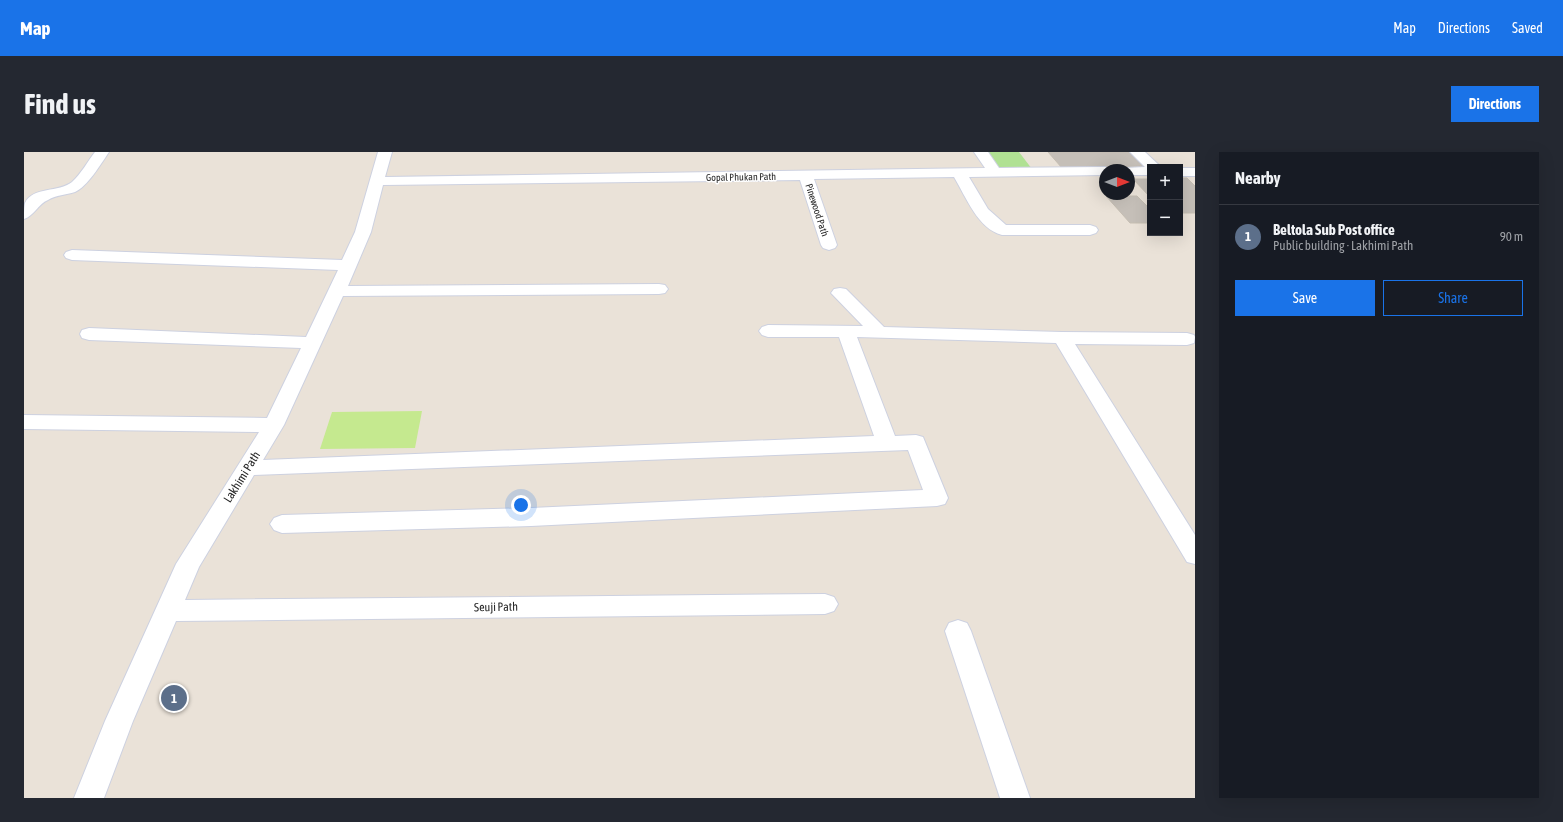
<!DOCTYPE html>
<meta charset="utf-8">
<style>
body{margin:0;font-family:"Asap Condensed",sans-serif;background:#242831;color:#f1f3f6}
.controls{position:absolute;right:12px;top:12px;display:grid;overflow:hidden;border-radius:0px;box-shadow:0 4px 16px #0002}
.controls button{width:36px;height:36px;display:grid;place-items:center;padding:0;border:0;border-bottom:1px solid #363941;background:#171b24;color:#f1f3f6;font:20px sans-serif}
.compass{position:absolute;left:1075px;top:12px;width:36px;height:36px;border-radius:50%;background:#171b24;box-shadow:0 4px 16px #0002;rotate:90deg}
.you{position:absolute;left:497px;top:353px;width:14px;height:14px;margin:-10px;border:3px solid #fff;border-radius:50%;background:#1a73e8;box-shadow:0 0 0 6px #1a73e833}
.badge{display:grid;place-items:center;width:26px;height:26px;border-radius:50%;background:#1a73e8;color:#fff;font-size:13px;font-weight:700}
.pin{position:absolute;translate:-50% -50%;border:2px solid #fff;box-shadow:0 1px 4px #0006}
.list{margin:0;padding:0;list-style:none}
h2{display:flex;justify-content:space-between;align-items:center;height:52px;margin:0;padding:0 16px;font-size:17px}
h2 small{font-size:13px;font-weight:400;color:#9ea1a6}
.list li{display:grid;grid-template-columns:26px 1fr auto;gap:12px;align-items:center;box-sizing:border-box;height:64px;padding:0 16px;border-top:1px solid #363941}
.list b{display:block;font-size:15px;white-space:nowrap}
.list p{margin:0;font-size:13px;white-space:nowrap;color:#9ea1a6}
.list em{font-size:13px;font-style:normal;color:#9ea1a6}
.actions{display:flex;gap:8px;padding:12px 16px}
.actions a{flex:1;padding:9px 0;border:1px solid #1a73e8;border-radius:0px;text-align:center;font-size:14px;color:#1a73e8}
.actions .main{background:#1a73e8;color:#fff}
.map{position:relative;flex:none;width:1171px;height:646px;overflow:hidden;border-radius:0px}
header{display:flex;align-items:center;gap:24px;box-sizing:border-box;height:56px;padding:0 20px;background:#1a73e8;color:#fff}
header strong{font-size:19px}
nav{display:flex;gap:22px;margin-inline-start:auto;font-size:14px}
.intro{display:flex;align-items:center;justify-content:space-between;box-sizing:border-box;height:96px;padding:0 24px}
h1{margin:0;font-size:28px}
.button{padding:10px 18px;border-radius:0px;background:#1a73e8;color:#fff;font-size:14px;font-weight:700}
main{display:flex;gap:24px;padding:0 24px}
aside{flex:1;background:#171b24;border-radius:0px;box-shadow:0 4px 16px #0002}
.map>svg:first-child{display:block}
.green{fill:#b0e193}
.pitch{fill:#c5e98f}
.building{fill:#c5bfb8;stroke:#c5beb2}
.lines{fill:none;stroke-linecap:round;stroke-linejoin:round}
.minor-casing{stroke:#cdd1e0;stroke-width:2}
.minor{fill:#fff;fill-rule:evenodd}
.labels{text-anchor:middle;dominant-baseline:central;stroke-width:3;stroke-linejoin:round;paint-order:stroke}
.far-street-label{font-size:10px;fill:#272727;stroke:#fff}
.street-label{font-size:12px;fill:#272727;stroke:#fff}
</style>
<header>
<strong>Map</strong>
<nav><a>Map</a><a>Directions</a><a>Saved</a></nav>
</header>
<div class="intro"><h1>Find us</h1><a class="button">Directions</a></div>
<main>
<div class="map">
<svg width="1171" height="646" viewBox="0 0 1171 646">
<rect width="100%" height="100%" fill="#eae2d8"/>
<!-- green -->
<polygon class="green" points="962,0 995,0 1008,17 974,18"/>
<!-- pitch -->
<polygon class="pitch" points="398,259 391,296 296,297 308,260"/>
<!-- building -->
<g class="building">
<polygon points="1024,0 1107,0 1121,14 1038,16"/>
<polygon points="1156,26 1163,26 1171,34 1171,61 1156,61"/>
<polygon points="1109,27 1126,27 1126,45"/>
<polygon points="1082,44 1113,44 1126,57 1126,71 1106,71"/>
</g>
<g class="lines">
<!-- minor casing -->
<g class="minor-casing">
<g id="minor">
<path d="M71 0H85C77 12 63 35 51 40 42 43 32 43 24 48 14 52 10 64 0 67 0 62 0 55 1 51 9 34 35 41 48 30 57 22 64 9 71 0Z"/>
<path d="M354 0H368L361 25 961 16 950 0H964L975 16 1081 15 1087 18H1081V23L945 25 964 57 982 73H1066L1072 75 1074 78 1072 81 1066 83H978C954 77 942 45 930 25L790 27 813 93 811 96 805 98 799 96 797 93 776 28 359 33 347 80 324 134 635 132 641 133 644 137 641 141 635 142 319 144 260 273 239 308 850 284 815 185H744L738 183 735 179 738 175 744 173 839 174 807 141 810 137 816 136 822 137 860 175 1038 180 1163 181 1170 183 1171 185 1170 191 1163 193 1051 192 1171 383V412L1163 410 1032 191 833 185 871 284 892 283 899 285 924 346 921 352 913 354 507 374 258 381 250 378 246 372 250 366 258 363 507 356 899 338 884 298 230 323 175 415 161 448 801 442 810 445 814 452 810 459 801 462 152 469 109 569 80 646H50L81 569 152 412 235 280 0 277V263L243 266 277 196 65 188 58 186 56 182 58 178 65 176 282 185 314 118 48 108 42 106 40 103 42 100 48 98 318 108 331 80Z"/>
<polygon points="1106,0 1121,0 1137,15 1126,15 1126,23 1105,23 1105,18 1099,18 1100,16 1121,15"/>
<rect x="1156" y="16" width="15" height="8"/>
<polygon points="934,468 943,471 947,479 1006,646 976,646 921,479 925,471"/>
</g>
</g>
<!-- minor -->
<use href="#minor" class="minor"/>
</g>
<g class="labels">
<!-- far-street labels -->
<g class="far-street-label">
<text transform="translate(717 25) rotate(-1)">Gopal Phukan Path</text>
<text transform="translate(793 58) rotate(72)">Pinewood Path</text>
</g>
<!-- street labels -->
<g class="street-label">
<text transform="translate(218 325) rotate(-58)">Lakhimi Path</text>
<text transform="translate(472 455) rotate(-1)">Seuji Path</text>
</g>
</g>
</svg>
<div class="controls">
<button>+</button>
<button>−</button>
</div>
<svg class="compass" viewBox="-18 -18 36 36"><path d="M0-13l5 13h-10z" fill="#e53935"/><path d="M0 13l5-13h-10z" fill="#9ea1a6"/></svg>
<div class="you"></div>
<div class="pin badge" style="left:150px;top:546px;background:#5c6f8a">1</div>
</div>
<aside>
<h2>Nearby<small></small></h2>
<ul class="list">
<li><span class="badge" style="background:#5c6f8a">1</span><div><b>Beltola Sub Post office</b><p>Public building · Lakhimi Path</p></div><em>90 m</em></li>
</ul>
<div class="actions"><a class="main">Save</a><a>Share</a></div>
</aside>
</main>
